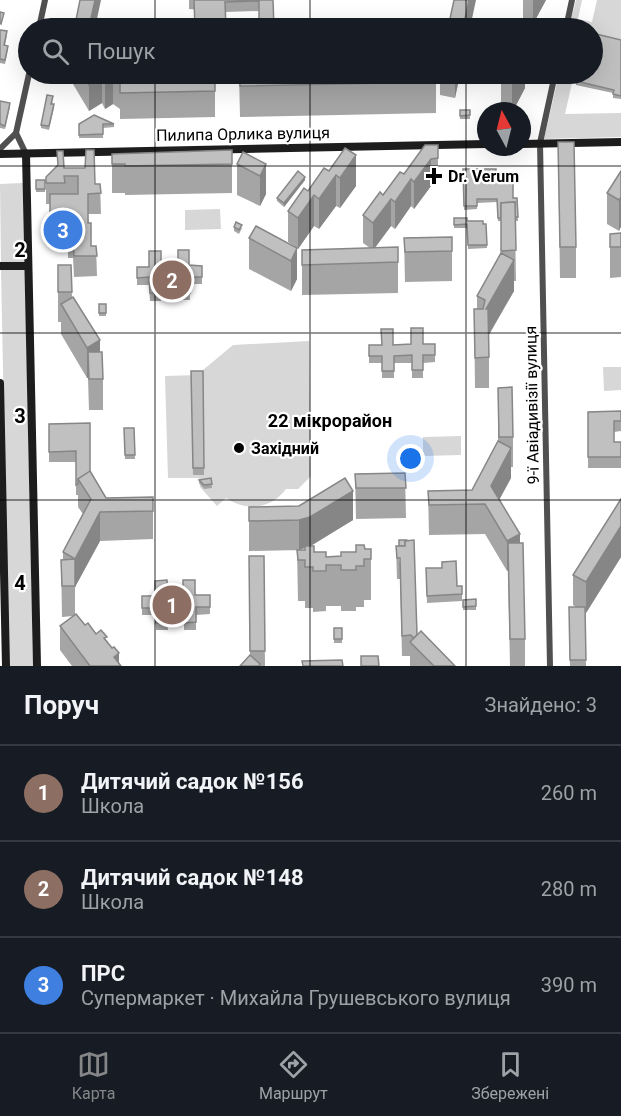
<!DOCTYPE html>
<html lang="uk">
<meta charset="utf-8">
<style>
body{margin:0;font-family:Roboto,sans-serif;background:#20242c;color:#f1f3f6}
.compass{position:absolute;left:477px;top:102px;width:54px;height:54px;border-radius:50%;background:#171b24;box-shadow:0 6px 24px #0002;rotate:353deg}
.you{position:absolute;left:411px;top:459px;width:21px;height:21px;margin:-15px;border:4px solid #fff;border-radius:50%;background:#1a73e8;box-shadow:0 0 0 9px #1a73e833}
.badge{display:grid;place-items:center;width:39px;height:39px;border-radius:50%;background:#858687;color:#fff;font-size:20px;font-weight:700}
.pin{position:absolute;translate:-50% -50%;border:3px solid #fff;box-shadow:0 2px 6px #0006}
.list{margin:0;padding:0;list-style:none}
h2{display:flex;justify-content:space-between;align-items:center;height:78px;margin:0;padding:0 24px;font-size:26px}
h2 small{font-size:20px;font-weight:400;color:#9ea1a6}
.list li{display:grid;grid-template-columns:39px 1fr auto;gap:18px;align-items:center;box-sizing:border-box;height:96px;padding:0 24px;border-top:2px solid #363941}
.list b{display:block;font-size:22px;white-space:nowrap}
.list p{margin:0;font-size:20px;white-space:nowrap;color:#9ea1a6}
.list em{font-size:20px;font-style:normal;color:#9ea1a6}
.icon{flex:none;width:33px;height:33px;fill:none;stroke:currentColor;stroke-width:2;stroke-linecap:round;stroke-linejoin:round}
.map{position:relative;flex:none;width:621px;height:666px;overflow:hidden}
.search{position:absolute;background:#171b24;box-shadow:0 6px 24px #0002;left:18px;right:18px;top:18px;height:66px;display:flex;align-items:center;gap:15px;box-sizing:border-box;padding:0 21px;border-radius:33px;color:#9ea1a6;font-size:22px}
.sheet{height:366px;background:#171b24}
nav{display:flex;justify-content:space-around;align-items:center;box-sizing:border-box;height:84px;border-top:2px solid #363941;background:#171b24;font-size:16px;color:#9ea1a6}
nav a{display:grid;justify-items:center;gap:3px}
nav .on{color:#858687}
.map>svg:first-child{display:block}
.green{fill:#d7d7d7}
.lines{fill:none;stroke-linecap:round;stroke-linejoin:round}
.street{stroke:#505050;stroke-width:6}
.secondary{stroke:#1d1d1d;stroke-width:8}
.wall{fill:#a5a5a5}
.shaded-wall{fill:#868686}
.building{fill:#c0c0c0;stroke:#868686;stroke-width:1.5}
.grid{fill:none;stroke:#000;stroke-width:1.5;stroke-opacity:0.55}
.poi-dot{fill:#000;stroke:#fff;stroke-width:2}
.labels{text-anchor:middle;dominant-baseline:central;stroke-width:4.5;stroke-linejoin:round;paint-order:stroke}
.street-label{font-size:16px;fill:#000;stroke:#fff}
.poi-label{font-size:16px;font-weight:bold;fill:#000;stroke:#fff;text-anchor:start}
.neighbourhood-label{font-size:18px;font-weight:bold;fill:#000;stroke:#fff}
.grid-label{font-size:20px;text-anchor:middle;font-weight:bold;fill:#000;stroke:#fff;stroke-width:4.5;stroke-linejoin:round;paint-order:stroke}
</style>
<div class="map">
<svg width="621" height="666" viewBox="0 0 621 666">
<rect width="100%" height="100%" fill="#fff"/>
<!-- green -->
<g class="green">
<polygon points="576,0 582,0 578,19 592,22 597,0 621,0 621,41 593,35 592,28 569,28"/>
<polygon points="559,74 574,74 565,114 621,113 621,137 544,139"/>
<polygon points="23,183 24,262 1,262 0,184"/>
<polygon points="220,209 221,229 185,230 185,210"/>
<polygon points="25,269 33,666 9,666 1,270"/>
<path d="M309 341 311 476 298 489H286C271 509 247 512 226 498L217 506 200 487 199 478H168L165 376 197 375 233 345Z"/>
<polygon points="603,367 621,367 621,390 604,391"/>
<polygon points="461,436 461,455 423,456 423,437"/>
</g>
<g class="lines">
<!-- street -->
<g class="street">
<polyline points="39,28 45,0"/>
<polyline points="566,28 572,0"/>
<polyline points="16,133 26,154"/>
<polyline points="0,149 16,133 29,74"/>
<polyline points="550,666 540,143 555,74"/>
</g>
<!-- secondary -->
<g class="secondary">
<polyline points="522,144 621,142"/>
<polyline points="0,154 486,144"/>
<polyline points="26,154 37,666"/>
<polyline points="0,266 28,266"/>
<polyline points="0,383 6,666"/>
</g>
</g>
<!-- wall -->
<g class="wall">
<polygon points="80,0 95,28 76,28 76,20"/>
<polygon points="189,0 273,0 259,20 259,11 225,12 189,9"/>
<polygon points="523,0 546,0 533,24 523,18"/>
<polygon points="0,30 7,35 5,45 8,49 5,64 0,63"/>
<polygon points="621,40 621,99 613,98 613,93 576,85 576,81"/>
<polygon points="70,74 116,74 118,79 183,77 183,74 227,74 227,79 215,78 215,117 120,119 120,109 113,104 105,109 102,103 89,111 70,79"/>
<polygon points="239,74 436,74 436,113 240,117"/>
<polygon points="440,74 460,74 455,98 440,95"/>
<polygon points="503,74 529,74 525,80 525,88 513,111 508,111 501,107 501,77"/>
<polygon points="53,100 52,104 54,108 49,130 41,128 41,125"/>
<polygon points="0,101 10,107 5,129 0,128"/>
<rect x="460" y="110" width="10" height="9"/>
<polygon points="79,124 114,124 114,127 103,128 103,138 79,138"/>
<polygon points="558,142 576,247 576,278 560,278"/>
<polygon points="438,145 438,186 431,186 414,209 411,206 395,229 391,226 375,248 398,247 398,293 302,295 302,250 370,248 363,243 363,215 404,174"/>
<polygon points="232,150 232,193 125,195 125,193 112,193 112,154"/>
<polygon points="237,164 266,164 266,194 260,206 237,195"/>
<polygon points="64,168 95,184 100,184 101,214 88,214 91,246 96,246 97,276 74,277 73,258 68,258 68,245 50,245 50,204 46,204 46,177"/>
<polygon points="463,169 496,182 513,198 517,198 518,221 515,221 516,281 514,281 514,291 489,335 489,388 475,388 474,309 477,309 477,296 501,254 501,221 498,221 497,202 477,203 477,209 464,210"/>
<polygon points="329,171 356,186 340,208 336,206 319,229 314,226 298,249 297,248 297,279 291,291 249,269 249,238 296,247 288,242 288,211"/>
<polygon points="621,171 619,231 607,224 607,193"/>
<rect x="36" y="180" width="9" height="12"/>
<polygon points="305,180 284,207 277,201 277,198"/>
<polygon points="454,218 483,224 486,224 487,248 468,249 467,228 454,228"/>
<polygon points="234,227 242,228 239,234 234,231"/>
<polygon points="621,233 621,277 610,278 610,234"/>
<polygon points="452,237 452,281 405,282 404,238"/>
<polygon points="58,265 71,265 72,297 100,352 103,379 103,410 89,410 88,378 87,378 61,334 61,322 58,322"/>
<polygon points="189,265 202,277 202,284 189,284 190,300 179,300 178,284 161,285 161,301 150,301 149,285 137,285 137,274 161,266"/>
<rect x="99" y="304" width="7" height="12"/>
<polygon points="423,344 435,355 435,362 423,363 423,378 412,378 412,363 394,363 394,378 382,378 382,363 369,363 369,352 393,345"/>
<polygon points="191,371 203,371 204,475 193,475"/>
<polygon points="498,388 513,437 513,467 511,467 511,478 499,500 520,543 525,639 525,666 510,666 508,570 507,571 485,534 429,535 428,491 472,490 498,442"/>
<polygon points="621,411 621,431 614,432 614,442 621,442 621,468 588,468 588,412"/>
<polygon points="90,423 90,472 106,498 153,497 153,539 100,541 75,587 75,614 85,625 107,641 121,666 72,666 60,650 60,626 73,616 62,617 61,560 63,560 63,552 83,514 78,507 78,495 76,495 76,462 49,462 49,424"/>
<polygon points="124,428 134,428 135,459 125,459"/>
<polygon points="405,473 406,518 356,519 355,474"/>
<polygon points="211,478 212,488 204,489 199,483 199,480"/>
<polygon points="621,499 621,557 586,613 585,612 586,666 570,666 569,607 576,607 573,605 573,575"/>
<polygon points="249,507 353,520 311,546 314,552 326,557 341,556 365,549 371,549 371,600 364,600 364,607 356,607 356,611 341,611 341,606 326,606 326,611 313,612 313,608 305,608 305,601 298,601 297,550 305,550 305,548 299,550 249,551"/>
<polygon points="396,546 417,635 455,666 410,666 410,656 402,656 400,579 397,579"/>
<polygon points="249,556 264,556 265,666 240,666 250,655"/>
<polygon points="426,568 457,586 462,586 462,601 427,603"/>
<polygon points="210,595 210,614 196,615 196,630 184,630 184,615 168,615 168,630 156,630 155,615 142,615 142,596"/>
<polygon points="476,599 476,610 463,610 463,600"/>
<rect x="334" y="628" width="8" height="15"/>
</g>
<!-- shaded-wall -->
<g class="shaded-wall">
<polygon points="95,0 101,0 95,28 90,28 90,23"/>
<polygon points="469,0 476,0 470,28 463,28"/>
<polygon points="533,0 546,0 533,24"/>
<polygon points="455,74 460,74 455,98"/>
<polygon points="517,74 529,74 525,80 525,88 513,111 512,111 512,83"/>
<polygon points="102,77 102,103 89,111 89,85"/>
<polygon points="113,78 113,104 105,109 105,83"/>
<polygon points="356,155 356,186 340,208 340,178"/>
<polygon points="431,159 431,186 414,209 414,182"/>
<polygon points="266,164 266,194 260,206 260,176"/>
<polygon points="336,175 336,206 319,229 319,199"/>
<polygon points="305,177 305,180 284,207 284,203"/>
<polygon points="411,179 411,206 395,229 395,202"/>
<polygon points="314,195 314,226 298,249 298,218"/>
<polygon points="621,197 621,227 619,231 619,200"/>
<polygon points="391,199 391,226 373,250 373,223"/>
<polygon points="297,248 297,279 291,291 291,261"/>
<polygon points="514,260 514,291 486,339 486,309"/>
<polygon points="100,340 100,371 88,352 88,378 87,378 87,348"/>
<polygon points="511,448 511,478 491,515 491,486"/>
<polygon points="353,491 353,520 310,546 299,550 299,520"/>
<polygon points="100,512 100,541 75,587 75,559"/>
<polygon points="621,526 621,557 586,613 586,582"/>
<polygon points="520,534 520,563 508,543 508,570 507,571 507,541"/>
<polygon points="119,653 119,666 114,657"/>
</g>
<!-- building -->
<g class="building">
<polygon points="80,0 95,0 90,23 76,20"/>
<polygon points="194,0 273,0 274,28 253,28 253,20 259,20 259,1 225,2 226,28 195,28"/>
<polygon points="454,0 469,0 463,28 448,28"/>
<polygon points="0,12 4,13 1,24 0,23"/>
<polygon points="525,25 531,28 523,28"/>
<polygon points="0,30 7,31 4,45 8,46 5,60 0,59"/>
<polygon points="592,33 621,40 621,96 613,94 614,90 576,81 578,74 592,74"/>
<polygon points="83,74 116,74 118,79 215,77 215,91 120,93 120,83 113,78 105,83 102,77 89,85"/>
<polygon points="240,74 436,74 436,82 240,86"/>
<polygon points="503,74 517,74 512,83 501,77"/>
<polygon points="47,95 53,96 51,104 54,104 49,126 41,125"/>
<polygon points="0,101 10,103 5,126 0,124"/>
<polygon points="460,110 470,110 470,115 460,116"/>
<polygon points="94,115 114,124 103,124 103,134 79,135 79,124"/>
<polygon points="558,142 574,142 576,247 560,247"/>
<polygon points="425,145 438,145 438,158 431,159 414,182 411,179 395,202 391,199 373,223 363,215 380,192 383,195 400,172 404,174"/>
<polygon points="345,148 356,155 340,178 336,175 319,199 314,195 298,218 288,211 304,188 308,191 324,168 329,171"/>
<polygon points="86,150 94,150 95,184 100,184 101,193 88,194 88,223 91,223 91,246 96,246 97,256 74,256 73,237 68,237 68,224 50,225 50,194 78,194 78,176 64,176 65,183 46,183 46,177 58,165 57,151 63,151 64,168 85,168"/>
<polygon points="232,150 232,164 125,166 125,164 112,164 112,154"/>
<polygon points="243,152 266,164 260,176 237,164"/>
<polygon points="463,169 496,169 496,182 513,182 513,198 517,198 518,217 515,217 515,202 501,203 501,218 498,218 497,199 477,199 477,206 464,206"/>
<polygon points="298,171 305,177 284,203 277,198"/>
<polygon points="621,171 621,197 619,200 607,193"/>
<rect x="36" y="180" width="9" height="9"/>
<polygon points="515,202 516,250 501,251 501,203"/>
<polygon points="454,218 467,218 467,221 483,221 483,224 486,224 487,245 468,245 467,224 454,225"/>
<polygon points="236,222 242,225 239,230 234,227"/>
<polygon points="256,226 297,248 291,261 249,238"/>
<polygon points="621,233 621,247 610,247 610,234"/>
<polygon points="452,237 452,251 405,252 404,238"/>
<polygon points="398,247 398,262 302,265 302,250"/>
<polygon points="178,250 189,250 189,265 202,266 202,277 189,277 190,293 179,293 178,277 161,277 161,293 150,293 149,277 137,278 137,267 149,267 149,251 161,251 161,266 178,266"/>
<polygon points="501,253 514,260 486,309 488,309 489,357 475,358 474,309 483,309 485,300 477,296"/>
<polygon points="58,265 71,265 72,292 58,292"/>
<polygon points="73,297 100,340 87,348 61,304"/>
<rect x="99" y="304" width="7" height="9"/>
<polygon points="411,328 423,328 423,344 435,344 435,355 423,355 423,370 412,370 412,355 394,356 394,371 382,371 382,356 369,356 369,345 382,345 381,329 393,329 393,345 411,344"/>
<polygon points="88,352 102,352 103,379 89,379"/>
<polygon points="191,371 203,371 204,468 193,468"/>
<polygon points="512,387 513,437 499,437 498,388"/>
<polygon points="621,411 621,421 614,421 614,442 621,442 621,457 588,457 588,412"/>
<polygon points="90,423 90,472 78,479 78,484 76,485 76,451 49,452 49,424"/>
<polygon points="124,428 134,428 135,455 125,455"/>
<polygon points="498,441 511,448 491,486 520,534 507,541 485,504 429,505 428,491 472,490"/>
<polygon points="90,471 106,498 153,497 153,511 100,512 75,559 63,552 91,499 78,479"/>
<polygon points="405,473 406,488 356,488 355,474"/>
<polygon points="211,478 212,484 204,485 199,480"/>
<polygon points="345,478 353,491 310,517 299,520 249,521 249,507 299,506"/>
<polygon points="621,499 621,526 586,582 573,575"/>
<polygon points="399,540 406,540 405,541 405,546 399,546"/>
<polygon points="414,540 417,635 413,638 411,635 402,636 400,558 397,558 396,546 405,546 405,541"/>
<polygon points="508,543 523,543 525,639 510,639"/>
<polygon points="356,545 364,545 365,549 371,549 371,559 364,559 364,566 356,566 356,570 341,570 341,565 326,565 326,571 313,571 313,567 305,567 305,560 298,560 297,550 305,550 305,546 314,546 314,552 326,552 326,557 341,556 341,552 356,552"/>
<polygon points="249,556 264,556 265,651 250,651"/>
<polygon points="75,559 75,586 62,586 61,560"/>
<polygon points="456,561 457,586 462,586 462,594 427,596 426,568 442,568 442,562"/>
<polygon points="167,580 168,596 183,596 183,580 195,580 195,595 210,595 210,607 196,607 196,622 184,623 184,608 168,608 168,623 156,623 155,608 142,608 142,596 155,596 155,581"/>
<polygon points="476,599 476,606 463,607 463,600"/>
<polygon points="569,607 585,607 586,660 570,660"/>
<polygon points="76,614 85,625 88,623 96,634 101,630 107,637 104,638 112,648 114,647 119,653 114,657 121,666 90,666 60,626"/>
<rect x="334" y="628" width="8" height="11"/>
<polygon points="421,631 455,666 434,666 410,642"/>
<polygon points="250,655 260,664 259,666 240,666"/>
<polygon points="361,656 378,656 379,666 361,666"/>
<polygon points="342,660 343,666 303,666 302,661"/>
</g>
<!-- grid -->
<path class="grid" d="M155 0V28M310 0V28M466 0V28M155 74V666M310 74V666M466 74V666M0 166H621M0 333H621M0 500H621"/>
<!-- markers -->
<g class="poi-dot">
<path d="M431 167h6v6h6v6h-6v6h-6v-6h-6v-6h6z"/>
<circle cx="239" cy="448" r="6"/>
</g>
<g class="labels">
<!-- street labels -->
<g class="street-label">
<text transform="translate(243 134) rotate(-1)">Пилипа Орлика вулиця</text>
<text transform="translate(532 405) rotate(-91)">9-ї Авіадивізії вулиця</text>
</g>
<!-- poi labels -->
<g class="poi-label">
<text x="448" y="176">Dr. Verum</text>
<text x="251" y="448">Західний</text>
</g>
<!-- neighbourhood labels -->
<g class="neighbourhood-label">
<text x="330" y="420">22 мікрорайон</text>
</g>
</g>
<g class="grid-label">
<text x="20" y="257">2</text>
<text x="20" y="423">3</text>
<text x="20" y="590">4</text>
</g>
</svg>
<svg class="compass" viewBox="-18 -18 36 36"><path d="M0-13l5 13h-10z" fill="#e53935"/><path d="M0 13l5-13h-10z" fill="#9ea1a6"/></svg>
<div class="you"></div>
<div class="pin badge" style="left:172px;top:605px;background:#8d6e63">1</div>
<div class="pin badge" style="left:172px;top:280px;background:#8d6e63">2</div>
<div class="pin badge" style="left:63px;top:230px;background:#3f7fe0">3</div>
<div class="search"><svg class="icon" aria-label="search" viewBox="0 0 24 24"><circle cx="10" cy="10" r="6"/><path d="M15 15l6 6"/></svg>Пошук</div>
</div>
<section class="sheet">
<h2>Поруч<small>Знайдено: 3</small></h2>
<ul class="list">
<li><span class="badge" style="background:#8d6e63">1</span><div><b>Дитячий садок №156</b><p>Школа</p></div><em>260 m</em></li>
<li><span class="badge" style="background:#8d6e63">2</span><div><b>Дитячий садок №148</b><p>Школа</p></div><em>280 m</em></li>
<li><span class="badge" style="background:#3f7fe0">3</span><div><b>ПРС</b><p>Супермаркет · Михайла Грушевського вулиця</p></div><em>390 m</em></li>
</ul>
</section>
<nav>
<a class="on"><svg class="icon" aria-label="map" viewBox="0 0 24 24"><path d="M3 6l6-2 6 2 6-2v14l-6 2-6-2-6 2zM9 4v14M15 6v14"/></svg>Карта</a>
<a><svg class="icon" aria-label="directions" viewBox="0 0 24 24"><path d="M12 3l9 9-9 9-9-9zM9 14v-3h6M13 9l2 2-2 2"/></svg>Маршрут</a>
<a><svg class="icon" aria-label="saved" viewBox="0 0 24 24"><path d="M7 4h10v16l-5-4-5 4z"/></svg>Збережені</a>
</nav>
